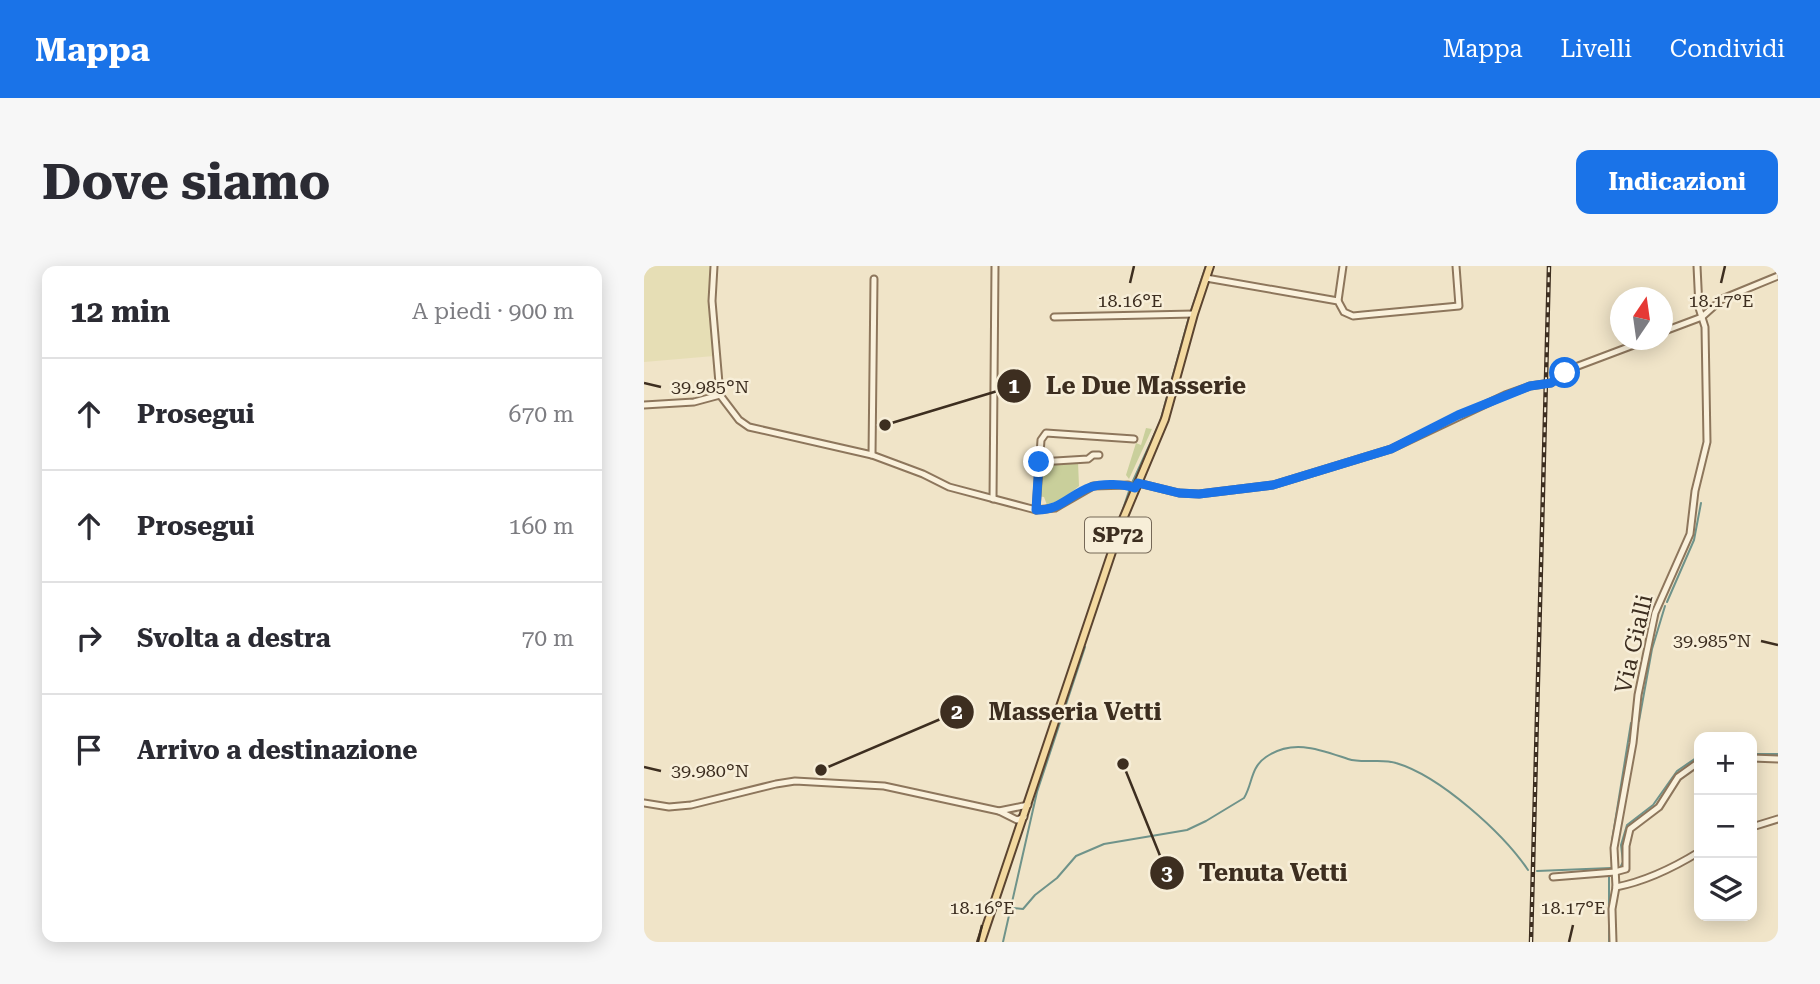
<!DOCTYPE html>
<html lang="it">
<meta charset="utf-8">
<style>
body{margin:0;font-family:"Roboto Serif",serif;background:#f7f7f7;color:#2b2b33}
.controls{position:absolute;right:21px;bottom:21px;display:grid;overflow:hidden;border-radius:14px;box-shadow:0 4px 18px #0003}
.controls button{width:63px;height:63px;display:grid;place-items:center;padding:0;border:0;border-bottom:2px solid #e1e1e2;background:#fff;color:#2b2b33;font:35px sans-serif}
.compass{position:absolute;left:966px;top:21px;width:63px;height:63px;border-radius:50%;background:#fff;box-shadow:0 4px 18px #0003;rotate:13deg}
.stop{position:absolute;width:21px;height:21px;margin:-16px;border:5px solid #1a73e8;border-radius:50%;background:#fff}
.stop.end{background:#1a73e8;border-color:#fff;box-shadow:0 2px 7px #0008}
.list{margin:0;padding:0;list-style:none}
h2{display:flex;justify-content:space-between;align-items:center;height:91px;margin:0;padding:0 28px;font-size:30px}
h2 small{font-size:23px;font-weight:400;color:#7c7c81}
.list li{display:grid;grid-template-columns:46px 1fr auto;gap:21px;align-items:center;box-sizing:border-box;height:112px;padding:0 28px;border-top:2px solid #e1e1e2}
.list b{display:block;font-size:26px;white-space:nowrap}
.list em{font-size:23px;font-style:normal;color:#7c7c81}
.icon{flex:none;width:38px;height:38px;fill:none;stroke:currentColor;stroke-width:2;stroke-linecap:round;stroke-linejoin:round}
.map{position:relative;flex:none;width:1134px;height:676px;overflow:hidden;border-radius:14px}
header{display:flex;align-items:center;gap:42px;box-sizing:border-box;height:98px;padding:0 35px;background:#1a73e8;color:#fff}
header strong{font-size:33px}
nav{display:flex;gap:38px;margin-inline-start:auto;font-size:24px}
.intro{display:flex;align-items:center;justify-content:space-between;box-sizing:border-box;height:168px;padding:0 42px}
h1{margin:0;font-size:49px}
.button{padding:18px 32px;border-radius:14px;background:#1a73e8;color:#fff;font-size:24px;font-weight:700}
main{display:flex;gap:42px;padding:0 42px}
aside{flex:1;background:#fff;border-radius:14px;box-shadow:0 4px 18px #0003}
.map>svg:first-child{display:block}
.farmland{fill:#e6deb5}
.green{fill:#c9cf9b}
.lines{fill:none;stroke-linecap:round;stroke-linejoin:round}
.stream{stroke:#6f938a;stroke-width:2}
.minor-casing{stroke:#8d765c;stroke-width:9}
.major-casing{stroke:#5b4430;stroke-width:10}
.minor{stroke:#faf1dc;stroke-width:5}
.major{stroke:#f3d9a0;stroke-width:6}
.rail-casing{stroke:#3d2e20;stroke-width:4.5}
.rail{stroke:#f7eed8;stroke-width:2;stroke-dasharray:5;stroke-linecap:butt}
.route{stroke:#1a73e8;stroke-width:9}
.ticks{fill:none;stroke:#3d2e20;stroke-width:2.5}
.labels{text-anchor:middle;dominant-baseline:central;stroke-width:5;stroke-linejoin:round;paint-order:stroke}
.shield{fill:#f7eed8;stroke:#756857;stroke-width:2}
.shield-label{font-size:21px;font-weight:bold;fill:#3d2e20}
.street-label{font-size:23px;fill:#3d2e20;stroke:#f7eed8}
.ticks-label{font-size:18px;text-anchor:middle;fill:#3d2e20;stroke:#f7eed8;stroke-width:5;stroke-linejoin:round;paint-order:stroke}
.leader{fill:none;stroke:#3d2e20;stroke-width:2.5}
.callout-dot{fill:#3d2e20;stroke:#f7eed8;stroke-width:2.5}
.mark-label{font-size:21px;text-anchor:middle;font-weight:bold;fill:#fff}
.callout-label{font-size:24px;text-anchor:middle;font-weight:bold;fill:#3d2e20;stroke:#f7eed8;stroke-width:5;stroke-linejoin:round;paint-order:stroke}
</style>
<header>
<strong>Mappa</strong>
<nav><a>Mappa</a><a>Livelli</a><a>Condividi</a></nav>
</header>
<div class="intro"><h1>Dove siamo</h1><a class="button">Indicazioni</a></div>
<main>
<aside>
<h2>12 min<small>A piedi · 900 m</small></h2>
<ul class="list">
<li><svg class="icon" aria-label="ahead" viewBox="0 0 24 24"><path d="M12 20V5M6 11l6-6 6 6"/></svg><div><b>Prosegui</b></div><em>670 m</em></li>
<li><svg class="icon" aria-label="ahead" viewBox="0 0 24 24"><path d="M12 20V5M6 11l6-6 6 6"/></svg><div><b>Prosegui</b></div><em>160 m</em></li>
<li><svg class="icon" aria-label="right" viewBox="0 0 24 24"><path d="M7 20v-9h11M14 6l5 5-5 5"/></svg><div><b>Svolta a destra</b></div><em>70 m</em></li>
<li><svg class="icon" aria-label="arrive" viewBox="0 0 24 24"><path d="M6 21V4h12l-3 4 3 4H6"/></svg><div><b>Arrivo a destinazione</b></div></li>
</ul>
</aside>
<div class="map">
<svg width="1134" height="676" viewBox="0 0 1134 676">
<rect width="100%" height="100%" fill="#f0e4c8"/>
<!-- farmland -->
<polygon class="farmland" points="0,0 68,0 70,90 0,96"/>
<!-- green -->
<g class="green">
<polygon points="502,162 508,163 485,213 482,209 492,177 497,179"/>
<polygon points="434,196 435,220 419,233 403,239 400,231 393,230 397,198"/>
</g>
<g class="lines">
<!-- stream -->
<g class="stream">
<polyline points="547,45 562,0"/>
<polyline points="488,217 516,156 545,51"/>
<polyline points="459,303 486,222"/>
<polyline points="1023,336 1050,274 1057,237"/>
<polyline points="995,455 1008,383 1021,340"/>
<polyline points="1108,488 1134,488"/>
<polyline points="968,575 987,457"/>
<polyline points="977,600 979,596 977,579 983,559 1009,539 1033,505 1055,490"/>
<polyline points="893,605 967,602"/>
<path d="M369 642 379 643 391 629 413 612 432 590 460 578 543 564 562 555 600 532C609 517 606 502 622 491 649 472 677 484 704 493 720 498 737 492 752 497 796 510 859 567 884 604"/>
<polyline points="359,676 393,526 441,381"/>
<polyline points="965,676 965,607"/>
</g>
<!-- minor casing -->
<g class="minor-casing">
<g id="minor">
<polyline points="70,0 68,35 76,129"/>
<polyline points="562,12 694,35 700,46 709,50 719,49 815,40 812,0"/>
<polyline points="694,35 699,0"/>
<polyline points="410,51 550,48"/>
<polyline points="1018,66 1058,51 1078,33 1134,10"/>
<polyline points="0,139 50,136 76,129 95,154 105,161 228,189 279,208 305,221 392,244 411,242 449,220 484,219 491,222"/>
<polyline points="228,189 230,13"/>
<polyline points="395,196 444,193 449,189 455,189"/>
<polyline points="494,217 535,227 555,228 629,219 747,183 861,129 886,120 907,117 934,100 1003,74"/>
<polyline points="349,233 351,0"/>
<polyline points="392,244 397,174 402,167 490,173"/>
<polyline points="1108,492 1134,493"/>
<polyline points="0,537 25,541 47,539 132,518 151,515 240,520 355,545 384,539"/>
<polyline points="355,545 373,554 380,551"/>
<polyline points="1108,561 1134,553"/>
<polyline points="909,611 971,606 982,603 982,580 986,563 1015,541 1034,511 1055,496"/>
<path d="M972 621C1003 615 1029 602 1055 586"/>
<polyline points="969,676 968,643 972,621 970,582 989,477 994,429 1011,347 1046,268 1051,225 1063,176 1061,61 1055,42 1053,0"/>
</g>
</g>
<!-- major casing -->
<g class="major-casing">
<polyline id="major" points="337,676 479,253 521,153 550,48 566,0"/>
</g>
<!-- minor -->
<use href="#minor" class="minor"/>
<!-- major -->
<use href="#major" class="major"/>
<!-- rail casing -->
<g class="rail-casing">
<polyline id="rail" points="887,676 905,0"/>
</g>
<!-- rail -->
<use href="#rail" class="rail"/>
</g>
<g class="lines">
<!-- route -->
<path class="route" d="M395 196 392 244C416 245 426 228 447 221 459 217 480 218 491 222L494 217 535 227 555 228 629 219 747 183 814 149 886 120 907 117 921 107"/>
</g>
<!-- ticks -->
<path class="ticks" d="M486 17 490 0M1077 17 1081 0M0 117 17 121M1117 375 1134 379M0 501 17 505M334 676 338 659M925 676 929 659"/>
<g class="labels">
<!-- shield labels -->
<rect class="shield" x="441" y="251.5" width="66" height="35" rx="5"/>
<g class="shield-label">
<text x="474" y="269">SP72</text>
</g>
<!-- street labels -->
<g class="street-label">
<text transform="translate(990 378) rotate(-77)">Via Gialli</text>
</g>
</g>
<g class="ticks-label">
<text x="486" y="41">18.16°E</text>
<text x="1077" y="41">18.17°E</text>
<text x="66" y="127">39.985°N</text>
<text x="1068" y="381">39.985°N</text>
<text x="66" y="511">39.980°N</text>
<text x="338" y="648">18.16°E</text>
<text x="929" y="648">18.17°E</text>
</g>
<!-- callouts -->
<path class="leader" d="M241 159L370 120M177 504L313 446M479 498L523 607"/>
<g class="callout-dot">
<circle cx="241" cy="159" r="7"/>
<circle cx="177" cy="504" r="7"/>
<circle cx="479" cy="498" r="7"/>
<circle cx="370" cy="120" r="18"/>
<circle cx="313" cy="446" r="18"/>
<circle cx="523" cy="607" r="18"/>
</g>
<g class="mark-label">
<text x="370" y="127">1</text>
<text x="313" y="453">2</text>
<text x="523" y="614">3</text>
</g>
<g class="callout-label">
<text x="502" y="128">Le Due Masserie</text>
<text x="431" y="454">Masseria Vetti</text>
<text x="629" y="615">Tenuta Vetti</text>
</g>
</svg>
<div class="controls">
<button>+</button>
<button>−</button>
<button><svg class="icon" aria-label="layers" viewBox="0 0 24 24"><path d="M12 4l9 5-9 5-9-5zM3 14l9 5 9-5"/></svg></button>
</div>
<svg class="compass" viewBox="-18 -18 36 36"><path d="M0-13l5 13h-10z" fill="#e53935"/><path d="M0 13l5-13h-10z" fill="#7c7c81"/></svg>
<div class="stop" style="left:921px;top:107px"></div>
<div class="stop end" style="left:395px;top:196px"></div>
</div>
</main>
